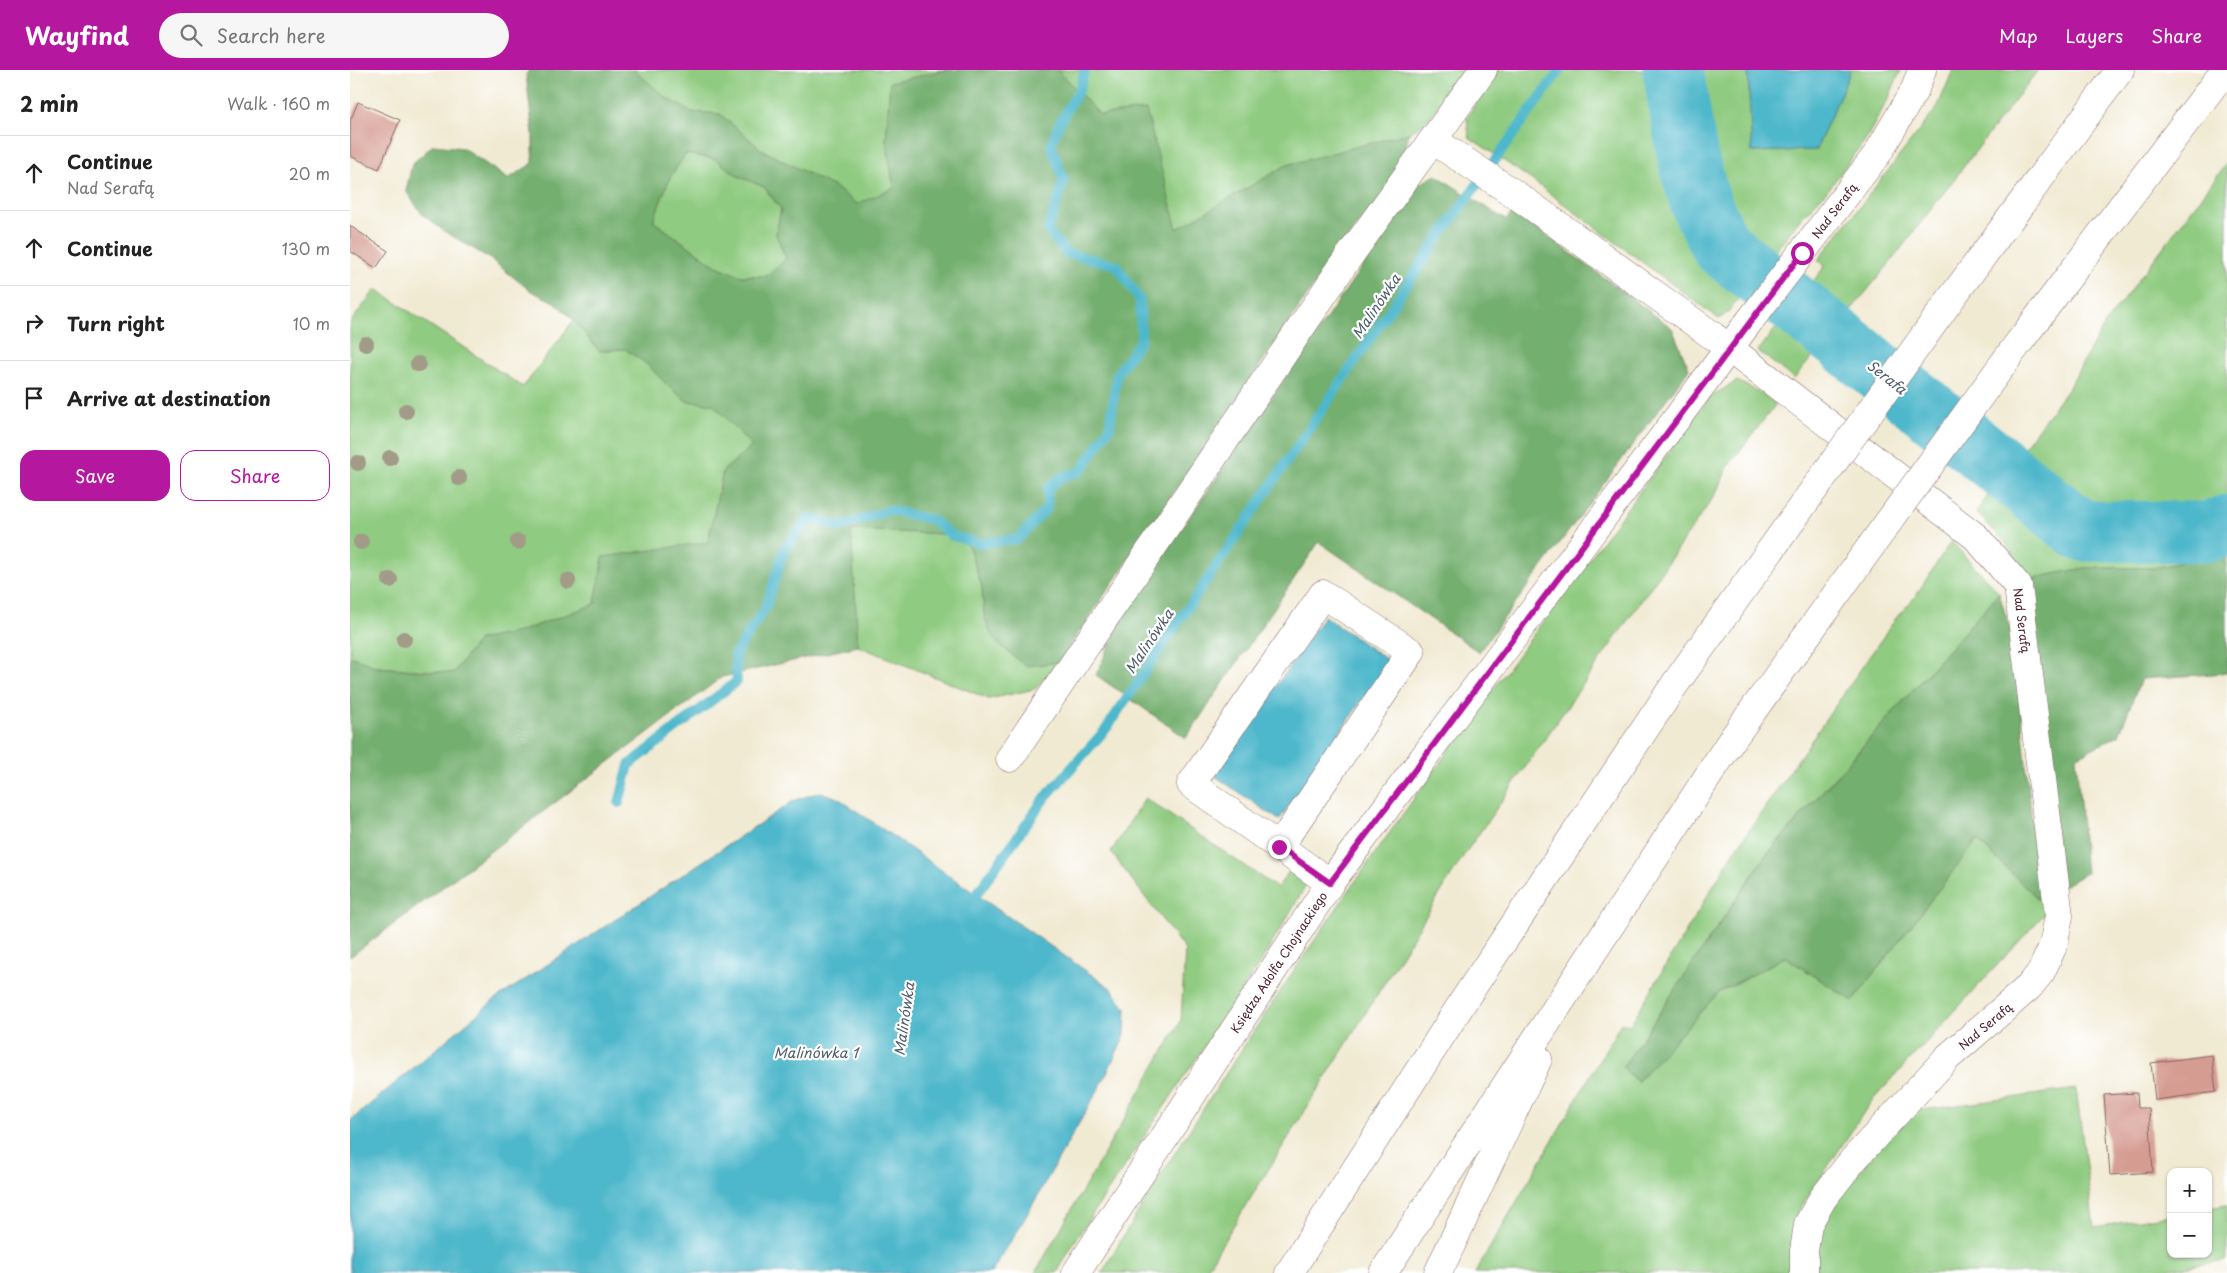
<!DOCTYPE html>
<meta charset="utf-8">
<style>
body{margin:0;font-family:"Playpen Sans",sans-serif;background:#f6f6f6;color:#222}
.controls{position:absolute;right:15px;bottom:15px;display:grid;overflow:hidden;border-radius:10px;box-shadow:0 1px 4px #0004}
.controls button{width:45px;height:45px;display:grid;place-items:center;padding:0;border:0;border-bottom:1px solid #e0e0e0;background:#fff;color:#222;font:25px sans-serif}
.stop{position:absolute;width:15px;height:15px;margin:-11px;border:4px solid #b5179e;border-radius:50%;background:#fff}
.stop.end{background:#b5179e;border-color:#fff;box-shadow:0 1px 5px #0008}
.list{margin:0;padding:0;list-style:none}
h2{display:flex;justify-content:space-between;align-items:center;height:65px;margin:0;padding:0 20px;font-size:21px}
h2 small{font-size:16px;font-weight:400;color:#767676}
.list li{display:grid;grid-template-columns:32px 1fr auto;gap:15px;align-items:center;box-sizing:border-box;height:75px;padding:0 20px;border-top:1px solid #e0e0e0}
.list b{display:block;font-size:19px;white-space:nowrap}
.list p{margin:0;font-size:16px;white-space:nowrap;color:#767676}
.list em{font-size:16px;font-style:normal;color:#767676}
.actions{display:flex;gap:10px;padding:15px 20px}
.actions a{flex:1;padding:11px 0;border:1px solid #b5179e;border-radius:15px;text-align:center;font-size:18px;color:#b5179e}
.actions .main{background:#b5179e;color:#fff}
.icon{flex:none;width:28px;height:28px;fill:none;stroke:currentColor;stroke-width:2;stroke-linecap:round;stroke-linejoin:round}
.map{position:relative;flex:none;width:1877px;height:1203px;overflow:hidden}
header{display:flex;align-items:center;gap:30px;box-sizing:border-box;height:70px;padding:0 25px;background:#b5179e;color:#fff}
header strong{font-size:24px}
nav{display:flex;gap:28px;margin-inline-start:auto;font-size:18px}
.search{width:350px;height:45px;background:#f6f6f6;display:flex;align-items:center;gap:12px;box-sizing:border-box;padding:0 18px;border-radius:28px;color:#767676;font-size:19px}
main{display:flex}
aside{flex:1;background:#fff}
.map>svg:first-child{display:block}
.green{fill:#8fcb80;stroke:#6c7556}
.forest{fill:#73af6e;stroke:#5e674c;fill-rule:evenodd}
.water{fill:#4eb7cb;stroke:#4c6b7b}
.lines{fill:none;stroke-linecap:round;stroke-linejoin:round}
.stream{stroke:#4eb7cb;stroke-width:10}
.river{stroke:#4eb7cb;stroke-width:61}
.building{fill:#d59c92}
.minor-casing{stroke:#846666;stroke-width:29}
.highway-casing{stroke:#846666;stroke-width:29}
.minor{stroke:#fff;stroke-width:28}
.highway{stroke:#fff;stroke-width:28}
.highway-bridge-casing{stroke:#846666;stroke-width:29;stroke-linecap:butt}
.highway-bridge{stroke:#fff;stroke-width:28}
.tree{fill:#a29b87}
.route{stroke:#b5179e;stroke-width:6}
.labels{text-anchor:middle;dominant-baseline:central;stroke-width:4.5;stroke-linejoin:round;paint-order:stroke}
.street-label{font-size:12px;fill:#4a1f2b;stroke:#fff}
.water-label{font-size:14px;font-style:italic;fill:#4c5c6b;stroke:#fff}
</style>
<header>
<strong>Wayfind</strong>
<div class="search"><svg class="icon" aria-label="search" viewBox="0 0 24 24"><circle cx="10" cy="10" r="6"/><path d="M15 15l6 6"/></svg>Search here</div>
<nav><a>Map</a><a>Layers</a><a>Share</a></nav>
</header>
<main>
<aside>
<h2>2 min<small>Walk · 160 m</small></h2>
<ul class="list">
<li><svg class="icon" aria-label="ahead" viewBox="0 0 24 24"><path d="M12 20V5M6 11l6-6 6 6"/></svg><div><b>Continue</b><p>Nad Serafą</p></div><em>20 m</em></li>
<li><svg class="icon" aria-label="ahead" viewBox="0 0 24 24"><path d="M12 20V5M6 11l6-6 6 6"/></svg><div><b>Continue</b></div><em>130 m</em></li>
<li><svg class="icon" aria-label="right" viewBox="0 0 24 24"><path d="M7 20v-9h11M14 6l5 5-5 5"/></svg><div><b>Turn right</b></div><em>10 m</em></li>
<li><svg class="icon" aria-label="arrive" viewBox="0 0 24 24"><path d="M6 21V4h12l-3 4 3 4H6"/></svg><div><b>Arrive at destination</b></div></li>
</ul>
<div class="actions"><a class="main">Save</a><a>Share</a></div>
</aside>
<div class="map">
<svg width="1877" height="1203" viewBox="0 0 1877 1203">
<rect width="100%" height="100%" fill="#fff"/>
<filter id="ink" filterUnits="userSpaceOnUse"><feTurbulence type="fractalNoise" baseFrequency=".02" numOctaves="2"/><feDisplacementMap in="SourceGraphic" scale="10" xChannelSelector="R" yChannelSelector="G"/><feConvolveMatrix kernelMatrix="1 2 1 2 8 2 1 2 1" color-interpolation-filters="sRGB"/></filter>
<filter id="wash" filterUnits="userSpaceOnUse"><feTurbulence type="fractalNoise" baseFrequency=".0096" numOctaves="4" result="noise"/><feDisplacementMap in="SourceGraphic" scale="20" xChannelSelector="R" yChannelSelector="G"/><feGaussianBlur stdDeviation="1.12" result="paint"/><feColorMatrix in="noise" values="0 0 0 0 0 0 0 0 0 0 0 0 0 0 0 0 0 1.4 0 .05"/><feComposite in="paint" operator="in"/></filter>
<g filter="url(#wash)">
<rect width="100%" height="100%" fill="#f1ead3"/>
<!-- green -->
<g class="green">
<polygon points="284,0 597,0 540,12 536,70 544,118 507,135 486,118 412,80 370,44 341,42 315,27"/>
<polygon points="708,0 1113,0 1078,50 1059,63 937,95 826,160 796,40 750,45"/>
<polygon points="1147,0 1398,0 1402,82 1466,80 1501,0 1551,0 1538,29 1516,69 1478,120 1452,147 1377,243 1369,249 1179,108 1119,67 1117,47"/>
<polygon points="1603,0 1688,0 1539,194 1444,309 1408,281 1475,196 1468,190 1587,38"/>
<polygon points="336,84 365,89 388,106 414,117 431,139 426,164 436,189 417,206 391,206 366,196 303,151 320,107"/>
<polygon points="1877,93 1877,483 1804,498 1735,498 1678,509 1656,473 1626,442 1719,317 1755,254"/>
<polygon points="26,219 173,317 224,250 249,281 275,279 298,295 316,314 337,331 363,334 402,376 373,401 358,473 253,487 245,534 169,562 129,570 103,603 27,597 0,586 0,253"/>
<path d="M1387 311 1409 322 1426 334 1379 395 1365 425 1114 785 854 1203H752C787 1141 826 1081 865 1021 1018 781 1191 555 1360 327Z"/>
<polygon points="501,460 615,465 632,517 634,546 647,573 676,596 709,592 685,619 639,629 508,576"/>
<polygon points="1601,471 1649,523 1415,786 1273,997 1287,1012 1368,923 1435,887 1503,931 1627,770 1699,839 1520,1033 1448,1142 1438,1203 1125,1203 1271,953 1280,955 1382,785 1546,548 1565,527"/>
<polygon points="795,728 927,818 942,797 958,812 912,890 728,1166 707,1203 685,1203 831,951 835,880 761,782"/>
<polygon points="1726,1019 1744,1157 1821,1145 1821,1184 1858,1184 1858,1138 1877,1135 1877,1190 1797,1203 1466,1203 1465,1157 1557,1042"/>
</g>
<!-- forest -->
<g class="forest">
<path d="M179 0H284L315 27 341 42 370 44 412 80 486 118 507 134 544 118 536 70 540 12 597 0H708L750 45 796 40 827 159 937 95 1059 63 1050 104 990 177 709 592 676 596 647 573 641 564 634 546 632 517 615 465 501 460 508 576 372 607 0 887V586L27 597 103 603 129 570 169 562 245 534 253 487 358 472 373 401 402 376 363 334 337 331 316 314 298 295 275 279 249 281 224 250 204 232 181 221 139 188 94 161 72 144 56 121 62 94 83 75 113 78 158 109 183 93V64L176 5ZM336 84 365 89 388 106 414 117 431 139 426 164 436 189 417 206H391L366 196 303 151 320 107Z"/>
<polygon points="1086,105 1156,150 1164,141 1322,258 1339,299 1129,582 969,472 836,668 746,605 776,539 1069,114"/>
<polygon points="1877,483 1877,603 1791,609 1769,665 1726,687 1736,803 1712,817 1678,509 1735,498 1804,498"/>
<polygon points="1649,523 1664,573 1683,764 1699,839 1627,770 1503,931 1435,887 1368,923 1287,1012 1273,997 1415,787"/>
</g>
<!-- water -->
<g class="water">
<polygon points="1398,0 1501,0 1466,80 1402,82"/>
<polygon points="974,546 1039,591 929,750 865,706"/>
<polygon points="470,722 488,728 762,919 776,939 775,965 752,1013 667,1162 641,1203 0,1203 0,1051 143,931 445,730"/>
</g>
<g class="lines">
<!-- stream -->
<g class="stream">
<polyline points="269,733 279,695 387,611 385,584 416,537 434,480 459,448 490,457 540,440 583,450 602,466 631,473 668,469 697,438 698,418 712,407 731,401 760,357 767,304 791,270 790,230 766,195 716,183 698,160 714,110 701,75 709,54 730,18 735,0"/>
<polyline points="619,835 694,729 756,659 1085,173 1210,0"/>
</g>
<!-- river -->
<polyline class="river" points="1323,0 1338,88 1351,135 1372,177 1732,461 1858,462 1877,455"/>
</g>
<g id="blocks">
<!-- building -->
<g class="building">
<polygon points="8,32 50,50 29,99 0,86 0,51"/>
<polygon points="0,156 38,181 26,198 0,181"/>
<polygon points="1862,985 1866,1022 1805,1030 1801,993"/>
<polygon points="1787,1023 1788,1038 1799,1038 1803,1102 1760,1105 1754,1025"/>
</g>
</g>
</g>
<g filter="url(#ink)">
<use href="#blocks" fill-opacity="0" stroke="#846666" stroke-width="1"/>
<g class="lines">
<!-- minor casing -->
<g class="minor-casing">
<g id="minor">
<path id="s1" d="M1083 70 1169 127 1363 266 1626 467 1668 516 1709 846 1703 876 1691 902 1679 917 1598 987 1503 1090 1473 1128 1458 1154 1454 1181V1203"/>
<polyline points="660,688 998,188 1133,0"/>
<polyline points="929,777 1061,582 973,524 841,714 980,813"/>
<path id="s2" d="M726 1203 980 813 1395 257 1528 83 1565 19 1572 0"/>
</g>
</g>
<!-- highway casing -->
<g class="highway-casing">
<g id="highway">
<polyline points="1600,230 1770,0"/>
<polyline points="1664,279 1875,0"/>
<polyline points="939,1203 1118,924 1325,614 1445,446"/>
<polyline points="1033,1203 1381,671 1508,494"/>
<polyline points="1088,1203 1188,989"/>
</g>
</g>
<!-- minor -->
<use href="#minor" class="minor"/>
<!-- highway -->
<use href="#highway" class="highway"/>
<!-- highway-bridge casing -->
<g class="highway-bridge-casing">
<g id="highway-bridge">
<polyline points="1445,446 1600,230"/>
<polyline points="1508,494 1664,279"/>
</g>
</g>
<!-- highway-bridge -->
<use href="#highway-bridge" class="highway-bridge"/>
</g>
<!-- trees -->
<g class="tree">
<circle cx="16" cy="274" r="8"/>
<circle cx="68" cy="294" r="8"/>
<circle cx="56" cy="341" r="8"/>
<circle cx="40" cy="388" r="8"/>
<circle cx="8" cy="393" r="8"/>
<circle cx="109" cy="408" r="8"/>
<circle cx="11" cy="472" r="8"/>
<circle cx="168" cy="472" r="8"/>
<circle cx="40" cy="510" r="8"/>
<circle cx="218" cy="511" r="8"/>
<circle cx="54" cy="569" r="8"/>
</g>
</g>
<g class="lines" filter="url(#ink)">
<!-- route -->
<polyline class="route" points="929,777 980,813 1452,183"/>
</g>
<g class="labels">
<!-- street labels -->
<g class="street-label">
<text stroke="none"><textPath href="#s2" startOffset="1306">Nad Serafą</textPath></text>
<text stroke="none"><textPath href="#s1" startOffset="772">Nad Serafą</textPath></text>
<text stroke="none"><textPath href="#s2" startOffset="371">Księdza Adolfa Chojnackiego</textPath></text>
<text transform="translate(1635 956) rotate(-40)">Nad Serafą</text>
</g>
<!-- water labels -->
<g class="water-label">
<text transform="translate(1026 236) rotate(-56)">Malinówka</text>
<text transform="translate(1537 307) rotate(38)">Serafa</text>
<text transform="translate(799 571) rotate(-56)">Malinówka</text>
<text transform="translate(554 949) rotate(-82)">Malinówka</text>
<text x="466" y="982">Malinówka 1</text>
</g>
</g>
</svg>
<div class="controls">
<button>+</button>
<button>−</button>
</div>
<div class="stop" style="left:1452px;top:183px"></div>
<div class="stop end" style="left:929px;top:777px"></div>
</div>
</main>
